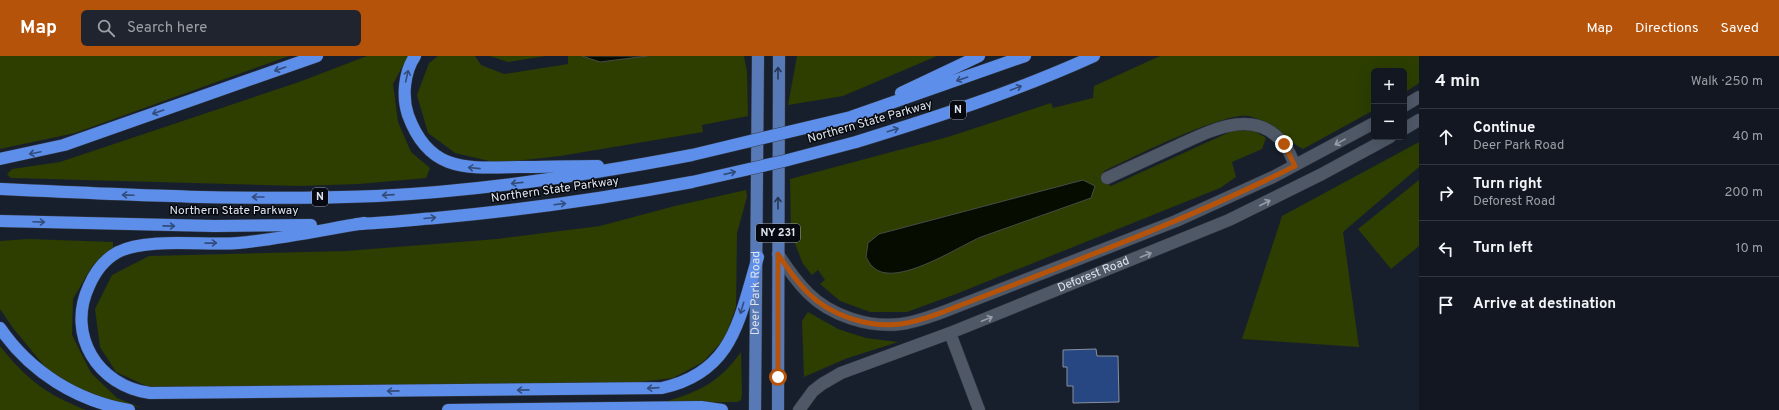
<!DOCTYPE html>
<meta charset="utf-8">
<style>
body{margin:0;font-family:Overpass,sans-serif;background:#1f242e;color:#f1f3f6}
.controls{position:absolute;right:12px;top:12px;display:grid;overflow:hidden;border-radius:6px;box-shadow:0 4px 16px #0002}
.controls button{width:36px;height:36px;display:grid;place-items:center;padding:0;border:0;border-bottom:1px solid #31363f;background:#121721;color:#f1f3f6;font:20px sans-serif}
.stop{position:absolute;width:12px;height:12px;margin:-9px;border:3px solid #b45309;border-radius:50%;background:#fff}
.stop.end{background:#b45309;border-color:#fff;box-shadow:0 1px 4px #0008}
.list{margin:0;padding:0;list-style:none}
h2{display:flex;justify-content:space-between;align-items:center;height:52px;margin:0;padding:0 16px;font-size:17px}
h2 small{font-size:13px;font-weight:400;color:#9c9fa5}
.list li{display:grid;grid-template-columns:26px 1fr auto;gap:12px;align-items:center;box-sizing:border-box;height:56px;padding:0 16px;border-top:1px solid #31363f}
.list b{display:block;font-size:15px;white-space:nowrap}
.list p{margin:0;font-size:13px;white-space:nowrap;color:#9c9fa5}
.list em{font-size:13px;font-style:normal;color:#9c9fa5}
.icon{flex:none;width:22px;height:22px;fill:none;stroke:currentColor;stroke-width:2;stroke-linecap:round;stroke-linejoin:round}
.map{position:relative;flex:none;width:1419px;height:354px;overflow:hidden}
header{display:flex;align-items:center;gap:24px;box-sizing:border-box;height:56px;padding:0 20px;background:#b45309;color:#fff}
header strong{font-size:19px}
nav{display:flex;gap:22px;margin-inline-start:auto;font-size:14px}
.search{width:280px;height:36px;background:#1f242e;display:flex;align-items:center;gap:10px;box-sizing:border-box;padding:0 14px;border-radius:6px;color:#9c9fa5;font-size:15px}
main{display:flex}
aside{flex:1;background:#121721}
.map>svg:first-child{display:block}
.green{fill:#2d3e00}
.water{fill:#060c00;stroke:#464c46}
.building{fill:#274782;stroke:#8790a1}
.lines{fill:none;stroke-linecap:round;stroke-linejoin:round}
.service-casing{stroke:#343943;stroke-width:13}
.minor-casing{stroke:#343943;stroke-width:13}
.tertiary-casing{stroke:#343943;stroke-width:13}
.primary-casing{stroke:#343943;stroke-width:13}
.motorway-casing{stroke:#343943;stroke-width:13}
.service{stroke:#4f5867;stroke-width:12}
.minor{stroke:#4f5867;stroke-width:12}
.tertiary{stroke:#4f5867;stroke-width:12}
.primary{stroke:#5779b6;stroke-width:12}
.motorway{stroke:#5d8fea;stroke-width:12}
.motorway-bridge-casing{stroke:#343943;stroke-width:13;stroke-linecap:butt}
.motorway-bridge{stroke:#5d8fea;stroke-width:12}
.oneway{stroke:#324c7c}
.oneway2{stroke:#263652}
.oneway3{stroke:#969da9}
.route{stroke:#b45309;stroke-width:5}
.labels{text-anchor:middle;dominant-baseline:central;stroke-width:3;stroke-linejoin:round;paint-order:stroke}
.shield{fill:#06090f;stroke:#9ca1a9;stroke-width:1}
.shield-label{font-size:11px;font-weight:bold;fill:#dde2eb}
.street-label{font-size:12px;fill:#dde2eb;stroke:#06090f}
</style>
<header>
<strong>Map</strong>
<div class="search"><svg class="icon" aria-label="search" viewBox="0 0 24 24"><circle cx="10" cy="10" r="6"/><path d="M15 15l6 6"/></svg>Search here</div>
<nav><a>Map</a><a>Directions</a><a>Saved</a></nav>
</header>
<main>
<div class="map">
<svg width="1419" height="354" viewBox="0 0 1419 354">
<rect width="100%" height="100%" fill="#181f2c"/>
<!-- green -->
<g class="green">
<polygon points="0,0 289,0 75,77 0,93"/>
<polygon points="367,0 408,0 393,28 398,66 411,96 430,112 426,122 359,128 300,130 11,122 7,118 12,113 60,106 299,26"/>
<polygon points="438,0 475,0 481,9 504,18 568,8 568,0 744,0 747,16 748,60 702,69 703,76 560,100 498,107 455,97 428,77 417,39 429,7"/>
<polygon points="490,0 546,0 508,6"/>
<polygon points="797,0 937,0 843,40 788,49"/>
<path d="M1160 0H1419V27L1404 37V15H1374V54L1303 93C1290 87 1283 76 1272 69 1266 65 1255 62 1249 60 1222 56 1132 102 1104 115L1101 123 1111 130 1232 75 1253 74 1266 82 1262 93 1232 106 1236 121 1220 132 956 238 907 256H870L840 245 820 228 825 224 818 214 812 219 803 208 791 177 790 123 948 81 1051 47 1053 52 1093 42 1094 30Z"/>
<polygon points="1419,86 1419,111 1343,176 1359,291 1242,283 1282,160"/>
<polygon points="1419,124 1419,190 1391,213 1358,173"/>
<polygon points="746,134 747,141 737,177 736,251 725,282 703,306 673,322 630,327 151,332 116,316 100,291 95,253 112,219 149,200 346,195 497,183 600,170 675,150"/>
<polygon points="28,183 113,186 113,193 92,210 73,243 72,279 91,317 117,342 142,352 113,345 82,335 46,312 13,272 0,253 0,185"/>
<polygon points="808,256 838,273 866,282 898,286 845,303 804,321 802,265"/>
<path d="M0 290C26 323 47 339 86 354H0Z"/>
<path d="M741 296 742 339 741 344 737 346 661 347C698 336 718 328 741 296Z"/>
</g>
<!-- water -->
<g class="water">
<polygon points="582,0 647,0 600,6"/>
<path d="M1083 124 1095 130 1091 142 981 181C959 190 895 233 873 211 870 209 868 204 866 201L868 187 879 178Z"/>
</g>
<!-- building -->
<polygon class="building" points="1096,293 1097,300 1118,300 1119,346 1073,347 1073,330 1067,330 1067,311 1063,311 1063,294"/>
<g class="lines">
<!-- service casing -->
<g class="service-casing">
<path id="service" d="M1107 122C1131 111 1155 100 1179 89 1212 74 1255 51 1284 88 1289 94 1292 103 1295 109"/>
</g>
<!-- minor casing -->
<g class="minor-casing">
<polyline id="minor" points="950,277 979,354"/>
</g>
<!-- tertiary casing -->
<g class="tertiary-casing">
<g id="tertiary">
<polyline points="1404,50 1419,41"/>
<polyline points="1404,73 1419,64"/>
<path d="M778 198C787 212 796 225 808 237 831 260 869 272 901 268 916 266 929 261 943 256L1176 165 1273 121 1374 67"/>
<path id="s1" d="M799 354 813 335 822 328 841 317 950 277 1229 164 1322 118 1390 81"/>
</g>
</g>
<!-- primary casing -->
<g class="primary-casing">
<g id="primary">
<path id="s2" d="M755 354 758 0"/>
<polyline points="778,354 779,0"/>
</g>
</g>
<!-- motorway casing -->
<g class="motorway-casing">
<g id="motorway">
<path d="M415 0C404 16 402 41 408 59 429 117 467 112 518 111 545 111 571 110 598 110"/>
<polyline points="901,37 979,0"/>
<polyline points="851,61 1025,0"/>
<path d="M856 86C937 61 1017 35 1094 0"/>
<polyline points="0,103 64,89 317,0"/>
<path d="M0 133C126 139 251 145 377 140 483 135 588 119 692 99"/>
<polyline points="0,165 215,170 311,169"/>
<path d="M364 167C322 174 280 183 238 187 204 190 148 181 118 196 105 203 95 216 89 230 66 279 98 330 150 337L662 332C734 316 739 263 758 201"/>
<path d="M357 168C383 167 410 164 436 162 522 154 608 142 692 126"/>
<path d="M0 272C30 316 77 345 129 354"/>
<polyline points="448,354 701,351 722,354"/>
</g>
</g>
<!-- service -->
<use href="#service" class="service"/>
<!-- minor -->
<use href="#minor" class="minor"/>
<!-- tertiary -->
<use href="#tertiary" class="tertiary"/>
<!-- primary -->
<use href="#primary" class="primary"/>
<!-- motorway -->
<use href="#motorway" class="motorway"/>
<!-- motorway-bridge casing -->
<g class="motorway-bridge-casing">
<g id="motorway-bridge">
<polyline points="692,99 851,61"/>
<polyline points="692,126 784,105 856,86"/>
</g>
</g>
<!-- motorway-bridge -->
<use href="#motorway-bridge" class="motorway-bridge"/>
</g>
<!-- one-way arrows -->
<defs><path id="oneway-shaft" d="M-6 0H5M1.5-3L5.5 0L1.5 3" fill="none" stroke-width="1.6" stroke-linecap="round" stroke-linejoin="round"/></defs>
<g class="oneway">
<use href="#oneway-shaft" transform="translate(280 13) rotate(161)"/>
<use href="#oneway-shaft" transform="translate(407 20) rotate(-77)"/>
<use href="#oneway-shaft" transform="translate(962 23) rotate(161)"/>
<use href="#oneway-shaft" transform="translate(1016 32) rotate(-21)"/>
<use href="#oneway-shaft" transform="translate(158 56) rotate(161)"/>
<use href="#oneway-shaft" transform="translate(893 74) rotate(-17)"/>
<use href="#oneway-shaft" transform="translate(35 97) rotate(168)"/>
<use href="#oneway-shaft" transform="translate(474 112) rotate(-174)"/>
<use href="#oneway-shaft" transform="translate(730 117) rotate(-13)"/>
<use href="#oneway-shaft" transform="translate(517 127) rotate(174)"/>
<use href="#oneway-shaft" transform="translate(128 139) rotate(-178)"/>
<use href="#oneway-shaft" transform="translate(388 139) rotate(176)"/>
<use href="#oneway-shaft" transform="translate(258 141) rotate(-180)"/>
<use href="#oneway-shaft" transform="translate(560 148) rotate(-7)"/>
<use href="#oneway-shaft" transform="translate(430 162) rotate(-5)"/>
<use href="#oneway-shaft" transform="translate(39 166) rotate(2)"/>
<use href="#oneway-shaft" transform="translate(169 170) rotate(1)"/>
<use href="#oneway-shaft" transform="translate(211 187) rotate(-1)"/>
<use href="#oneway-shaft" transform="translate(742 252) rotate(107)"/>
<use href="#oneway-shaft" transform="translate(653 332) rotate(176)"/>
<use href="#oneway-shaft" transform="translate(523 334) rotate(179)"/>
<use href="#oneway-shaft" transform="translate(393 335) rotate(179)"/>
</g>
<g class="oneway2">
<use href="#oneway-shaft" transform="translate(778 17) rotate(-90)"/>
<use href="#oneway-shaft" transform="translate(778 147) rotate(-90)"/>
</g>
<g class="oneway3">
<use href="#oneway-shaft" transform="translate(1340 86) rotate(151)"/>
<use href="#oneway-shaft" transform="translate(1265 147) rotate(-27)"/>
<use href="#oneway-shaft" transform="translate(1146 199) rotate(-22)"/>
<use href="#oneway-shaft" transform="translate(987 263) rotate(-22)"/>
</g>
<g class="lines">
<!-- route -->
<path class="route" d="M778 321V198C787 212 796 225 808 237 831 260 869 272 901 268 916 266 929 261 943 256 1061 210 1182 167 1295 110L1284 88"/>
</g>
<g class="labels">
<!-- shield labels -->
<g class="shield">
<rect x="950" y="45" width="16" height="18" rx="3"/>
<rect x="312" y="132" width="16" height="18" rx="3"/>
<rect x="756" y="168" width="44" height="18" rx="3"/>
</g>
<g class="shield-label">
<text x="958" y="54">N</text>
<text x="320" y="141">N</text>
<text x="778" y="177">NY 231</text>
</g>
<!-- street labels -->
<g class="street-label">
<text transform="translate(870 66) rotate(-16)">Northern State Parkway</text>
<text transform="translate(555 134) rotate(-8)">Northern State Parkway</text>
<text x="234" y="155">Northern State Parkway</text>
<text stroke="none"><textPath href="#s1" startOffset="328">Deforest Road</textPath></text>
<text stroke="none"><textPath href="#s2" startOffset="117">Deer Park Road</textPath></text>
</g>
</g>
</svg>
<div class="controls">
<button>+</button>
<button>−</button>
</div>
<div class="stop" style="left:778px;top:321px"></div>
<div class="stop end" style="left:1284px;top:88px"></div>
</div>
<aside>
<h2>4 min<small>Walk · 250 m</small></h2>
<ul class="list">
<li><svg class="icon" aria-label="ahead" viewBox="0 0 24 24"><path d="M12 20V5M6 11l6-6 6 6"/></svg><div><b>Continue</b><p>Deer Park Road</p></div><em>40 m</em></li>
<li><svg class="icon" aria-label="right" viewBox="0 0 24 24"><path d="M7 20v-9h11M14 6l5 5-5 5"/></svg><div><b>Turn right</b><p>Deforest Road</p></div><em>200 m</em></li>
<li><svg class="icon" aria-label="left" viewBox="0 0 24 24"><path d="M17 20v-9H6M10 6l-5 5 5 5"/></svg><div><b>Turn left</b></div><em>10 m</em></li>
<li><svg class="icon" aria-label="arrive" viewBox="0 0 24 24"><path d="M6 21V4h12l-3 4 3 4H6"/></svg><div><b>Arrive at destination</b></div></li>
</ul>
</aside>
</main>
